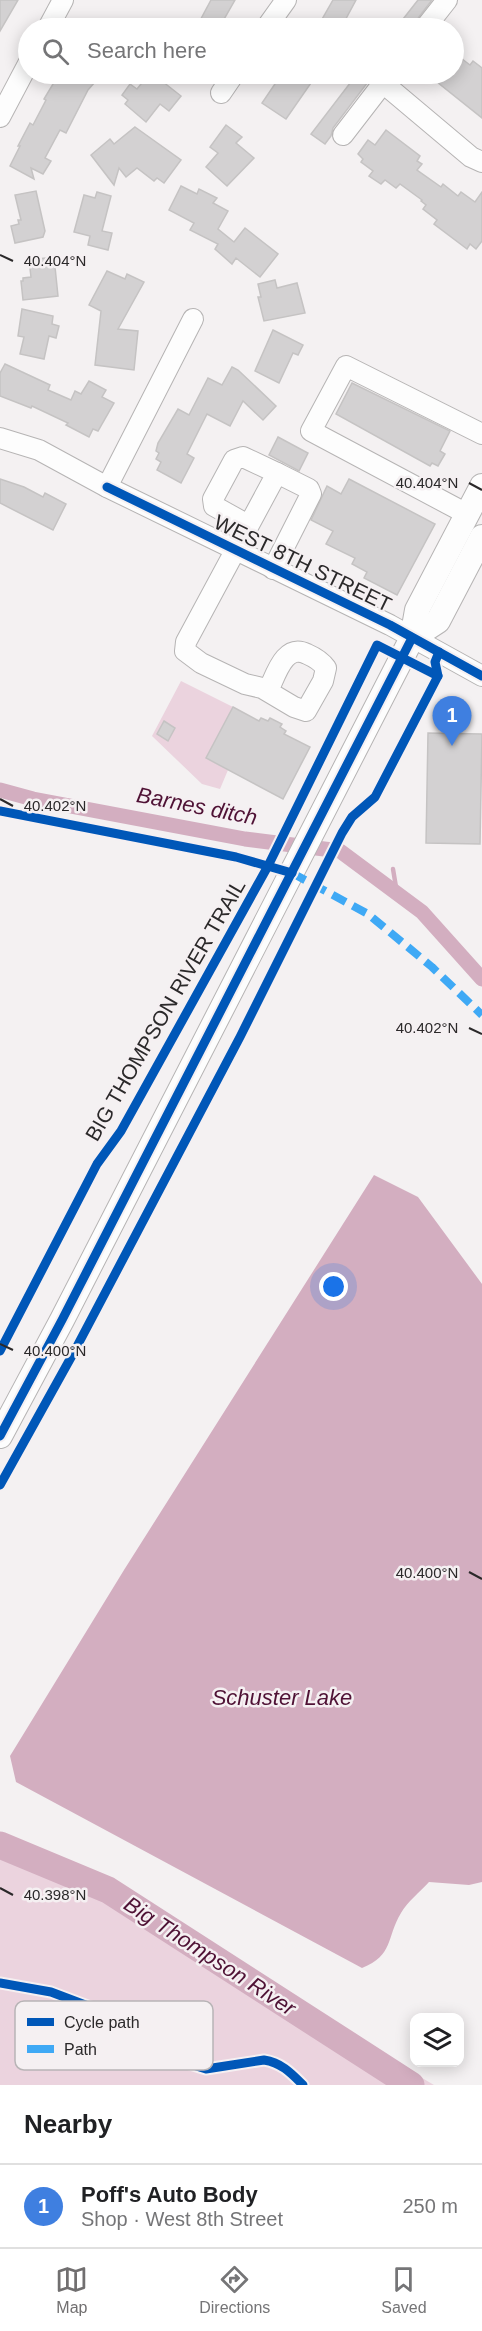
<!DOCTYPE html>
<meta charset="utf-8">
<style>
body{margin:0;font-family:Helvetica,sans-serif;background:#f2f2f2;color:#202124}
.controls{position:absolute;right:18px;bottom:18px;display:grid;overflow:hidden;border-radius:12px;box-shadow:0 3px 15px #0003}
.controls button{width:54px;height:54px;display:grid;place-items:center;padding:0;border:0;border-bottom:2px solid #e0e0e0;background:#fff;color:#202124;font:30px sans-serif}
.you{position:absolute;left:334px;top:1287px;width:21px;height:21px;margin:-15px;border:4px solid #fff;border-radius:50%;background:#1a73e8;box-shadow:0 0 0 9px #1a73e833}
.badge{display:grid;place-items:center;width:39px;height:39px;border-radius:50%;background:#716f70;color:#fff;font-size:20px;font-weight:700}
.pin{position:absolute;translate:-50% -50px;filter:drop-shadow(0 2px 3px #0008)}
.pin::after{content:'';position:absolute;top:32px;width:21px;height:18px;background:inherit;clip-path:polygon(0 0,100% 0,50% 100%)}
.list{margin:0;padding:0;list-style:none}
h2{display:flex;justify-content:space-between;align-items:center;height:78px;margin:0;padding:0 24px;font-size:26px}
h2 small{font-size:20px;font-weight:400;color:#757577}
.list li{display:grid;grid-template-columns:39px 1fr auto;gap:18px;align-items:center;box-sizing:border-box;height:84px;padding:0 24px;border-top:2px solid #e0e0e0}
.list b{display:block;font-size:22px;white-space:nowrap}
.list p{margin:0;font-size:20px;white-space:nowrap;color:#757577}
.list em{font-size:20px;font-style:normal;color:#757577}
.icon{flex:none;width:33px;height:33px;fill:none;stroke:currentColor;stroke-width:2;stroke-linecap:round;stroke-linejoin:round}
.map{position:relative;flex:none;width:482px;height:2085px;overflow:hidden}
.search{position:absolute;background:#fff;box-shadow:0 3px 15px #0003;left:18px;right:18px;top:18px;height:66px;display:flex;align-items:center;gap:15px;box-sizing:border-box;padding:0 21px;border-radius:33px;color:#757577;font-size:22px}
.sheet{height:162px;background:#fff}
nav{display:flex;justify-content:space-around;align-items:center;box-sizing:border-box;height:84px;border-top:2px solid #e0e0e0;background:#fff;font-size:16px;color:#757577}
nav a{display:grid;justify-items:center;gap:3px}
nav .on{color:#716f70}
.map>svg:first-child{display:block}
.green{fill:#ebd3de}
.water{fill:#d3aec0}
.lines{fill:none;stroke-linecap:round;stroke-linejoin:round}
.stream{stroke:#d3aec0;stroke-width:4.5}
.canal{stroke:#d3aec0;stroke-width:15}
.river{stroke:#d3aec0;stroke-width:27}
.building{fill:#d3d1d2;stroke:#c5c3c3;stroke-width:1.5}
.minor-casing{stroke:#b6b4b4;stroke-width:22}
.major-casing{stroke:#b6b4b4;stroke-width:26}
.minor{stroke:#fdfdfd;stroke-width:20}
.major{stroke:#fdfdfd;stroke-width:24}
.quiet{stroke:#3fa9f5;stroke-width:8;stroke-dasharray:15 8;stroke-linecap:butt}
.cycleway-casing{stroke:#f5f0f2;stroke-width:13}
.cycleway{stroke:#0057b8;stroke-width:9}
.ticks{fill:none;stroke:#2b292a;stroke-width:2}
.labels{text-anchor:middle;dominant-baseline:central;stroke-width:5;stroke-linejoin:round;paint-order:stroke}
.street-label{font-size:21px;fill:#2b292a;stroke:#f5f0f2}
.water-label{font-size:22px;font-style:italic;fill:#4f1235;stroke:#f5f0f2}
.key{fill:#f5f0f2;stroke:#b8b4b6;stroke-width:1.5}
.key-label{font-size:16px;fill:#2b292a}
.ticks-label{font-size:15px;text-anchor:middle;fill:#2b292a;stroke:#f5f0f2;stroke-width:5;stroke-linejoin:round;paint-order:stroke}
</style>
<div class="map">
<svg width="482" height="2085" viewBox="0 0 482 2085">
<rect width="100%" height="100%" fill="#f4f1f2"/>
<!-- green -->
<g class="green">
<polygon points="181,681 233,707 206,758 228,770 220,789 202,784 152,736"/>
<polygon points="0,1844 103,1883 242,1971 434,2085 0,2085"/>
</g>
<!-- water -->
<path class="water" d="M374 1175 418 1197 482 1284V1882L469 1885 429 1882C420 1892 407 1902 401 1913 386 1938 394 1955 362 1968L16 1782 10 1756 124 1570Z"/>
<g class="lines">
<!-- stream -->
<polyline class="stream" points="393,869 397,893"/>
<!-- canal -->
<polyline class="canal" points="0,790 33,799 245,839 340,851 422,912 482,979"/>
<!-- river -->
<polyline class="river" points="0,1845 108,1890 411,2085"/>
</g>
<!-- building -->
<g class="building">
<polygon points="0,0 18,0 0,31"/>
<polygon points="211,0 235,0 219,28 196,28"/>
<polygon points="333,0 356,0 341,28 317,28"/>
<polygon points="418,0 432,0 416,21 413,28 396,28"/>
<polygon points="453,52 470,65 473,61 482,68 482,118 427,74 453,74"/>
<polygon points="59,74 102,74 88,90 66,133 60,130 45,158 51,161 43,174 31,168 34,179 10,166 20,146 18,146 30,123 33,125 46,100 44,99"/>
<polygon points="149,74 153,74 181,96 169,111 160,104 146,122 125,104 128,100 122,95 130,84 137,89"/>
<polygon points="266,74 312,74 308,81 311,83 286,119 262,103 277,81"/>
<polygon points="357,74 368,82 333,128 331,136 325,144 311,134"/>
<polygon points="226,125 242,137 236,143 254,158 227,186 206,167 218,153 210,147"/>
<polygon points="135,127 181,160 164,183 157,178 154,181 137,168 126,177 119,168 114,185 91,155 110,139 114,144"/>
<polygon points="386,130 420,156 417,161 422,164 417,170 441,187 443,184 458,196 461,192 475,202 482,192 482,241 476,249 470,244 467,249 434,224 437,220 423,209 426,205 421,201 422,200 400,184 396,188 385,180 381,184 369,176 373,171 361,162 363,159 358,154 368,140 375,145"/>
<polygon points="181,186 197,194 199,189 217,198 213,203 228,211 218,229 234,242 245,228 278,254 260,277 236,258 232,264 215,249 218,244 190,230 194,223 169,210"/>
<polygon points="36,191 45,231 43,237 15,243 11,226 19,224 18,220 21,220 15,195"/>
<polygon points="97,192 111,196 102,231 112,233 108,250 88,245 90,236 74,232 84,195 95,198"/>
<polygon points="54,257 58,296 23,300 21,281 23,281 23,278 31,277 29,260"/>
<polygon points="107,271 125,279 127,274 144,282 118,329 138,331 134,370 95,365 101,311 89,305"/>
<polygon points="275,280 277,288 297,283 305,313 264,321 258,297 261,297 258,284"/>
<polygon points="22,309 53,316 52,324 59,326 56,338 49,336 44,359 20,354 24,337 18,336"/>
<polygon points="273,330 303,345 298,355 293,353 279,383 255,371"/>
<polygon points="5,364 50,385 48,390 71,400 75,391 81,394 89,381 106,390 102,397 114,403 98,431 93,429 89,437 66,425 68,423 32,406 31,408 0,396 0,373"/>
<polygon points="232,367 238,370 276,406 263,420 243,401 230,426 207,414 187,454 194,458 181,483 157,470 161,462 156,459 159,453 156,451 158,443 178,409 189,415 208,378 222,385"/>
<polygon points="352,383 450,431 440,451 445,454 438,466 432,463 430,466 336,414"/>
<polygon points="278,437 308,453 299,471 269,455"/>
<polygon points="0,479 24,487 43,497 45,493 66,504 53,530 0,503"/>
<polygon points="349,479 435,524 397,595 364,578 367,572 352,564 355,558 326,544 333,531 311,520 327,486 341,494"/>
<polygon points="233,707 259,721 261,718 268,721 270,718 282,724 280,727 286,731 284,734 310,747 283,799 206,758"/>
<polygon points="164,721 175,728 168,741 157,734"/>
<polygon points="428,733 482,734 480,844 426,843"/>
</g>
<g class="lines">
<!-- minor casing -->
<g class="minor-casing">
<g id="minor">
<polyline points="48,28 63,0"/>
<polyline points="266,28 286,0"/>
<polyline points="425,28 447,0"/>
<polyline points="383,83 471,157 482,162"/>
<polyline points="221,93 234,74"/>
<polyline points="0,117 28,64"/>
<polyline points="343,135 390,74"/>
<polyline points="0,438 39,450 107,487 390,625 482,676"/>
<polyline points="107,487 193,319"/>
<polyline points="467,514 311,431 346,366 482,434"/>
<path d="M248 525 214 506 213 499 234 460 243 457 277 473 186 642 185 651 201 663 245 684 262 688 294 707 306 711 323 681 326 668C321 661 314 657 307 654 284 643 276 675 268 691"/>
<polyline points="273,569 311,494 309,489 277,473"/>
</g>
</g>
<!-- major casing -->
<g class="major-casing">
<g id="major">
<polyline points="412,638 438,621 482,537"/>
<polyline points="0,1436 62,1320 412,638 417,610 482,486"/>
</g>
</g>
<!-- minor -->
<use href="#minor" class="minor"/>
<!-- major -->
<use href="#major" class="major"/>
<!-- quiet -->
<polyline class="quiet" points="292,873 368,914 432,967 482,1015"/>
<!-- cycleway casing -->
<g class="cycleway-casing">
<g id="cycleway">
<polyline points="107,487 390,625 482,676"/>
<polyline points="0,811 236,857 292,873"/>
<polyline points="0,1351 97,1164 121,1131 268,866 377,645 438,676"/>
<polyline points="0,1436 62,1320 412,638"/>
<polyline points="0,1485 74,1352 240,1037 342,833 352,817 375,797 438,676 435,662 439,652"/>
<path d="M0 1983 51 1992 125 2020 146 2032 190 2064 206 2069 264 2060C282 2063 291 2073 303 2085"/>
</g>
</g>
<!-- cycleway -->
<use href="#cycleway" class="cycleway"/>
</g>
<!-- ticks -->
<path class="ticks" d="M0 255 13 261M469 483 482 490M0 799 13 806M469 1028 482 1034M0 1344 13 1350M469 1572 482 1579M0 1888 13 1895"/>
<g class="labels">
<!-- street labels -->
<g class="street-label">
<text transform="translate(303 563) rotate(26)">WEST 8TH STREET</text>
<text transform="translate(165 1010) rotate(-60)">BIG THOMPSON RIVER TRAIL</text>
</g>
<!-- water labels -->
<g class="water-label">
<text transform="translate(197 806) rotate(11)">Barnes ditch</text>
<text x="282" y="1697">Schuster Lake</text>
<text transform="translate(210 1956) rotate(33)">Big Thompson River</text>
</g>
</g>
<!-- legend -->
<rect x="15" y="2001" width="198" height="69" rx="9" class="key"/>
<rect x="27" y="2018" width="27" height="8" fill="#0057b8"/>
<rect x="27" y="2045" width="27" height="8" fill="#3fa9f5"/>
<g class="key-label">
<text x="64" y="2028">Cycle path</text>
<text x="64" y="2055">Path</text>
</g>
<g class="ticks-label">
<text x="55" y="266">40.404°N</text>
<text x="427" y="488">40.404°N</text>
<text x="55" y="811">40.402°N</text>
<text x="427" y="1033">40.402°N</text>
<text x="55" y="1356">40.400°N</text>
<text x="427" y="1578">40.400°N</text>
<text x="55" y="1900">40.398°N</text>
</g>
</svg>
<div class="controls">
<button><svg class="icon" aria-label="layers" viewBox="0 0 24 24"><path d="M12 4l9 5-9 5-9-5zM3 14l9 5 9-5"/></svg></button>
</div>
<div class="you"></div>
<div class="pin badge" style="left:452px;top:746px;background:#3f7fe0">1</div>
<div class="search"><svg class="icon" aria-label="search" viewBox="0 0 24 24"><circle cx="10" cy="10" r="6"/><path d="M15 15l6 6"/></svg>Search here</div>
</div>
<section class="sheet">
<h2>Nearby<small></small></h2>
<ul class="list">
<li><span class="badge" style="background:#3f7fe0">1</span><div><b>Poff's Auto Body</b><p>Shop · West 8th Street</p></div><em>250 m</em></li>
</ul>
</section>
<nav>
<a class="on"><svg class="icon" aria-label="map" viewBox="0 0 24 24"><path d="M3 6l6-2 6 2 6-2v14l-6 2-6-2-6 2zM9 4v14M15 6v14"/></svg>Map</a>
<a><svg class="icon" aria-label="directions" viewBox="0 0 24 24"><path d="M12 3l9 9-9 9-9-9zM9 14v-3h6M13 9l2 2-2 2"/></svg>Directions</a>
<a><svg class="icon" aria-label="saved" viewBox="0 0 24 24"><path d="M7 4h10v16l-5-4-5 4z"/></svg>Saved</a>
</nav>
